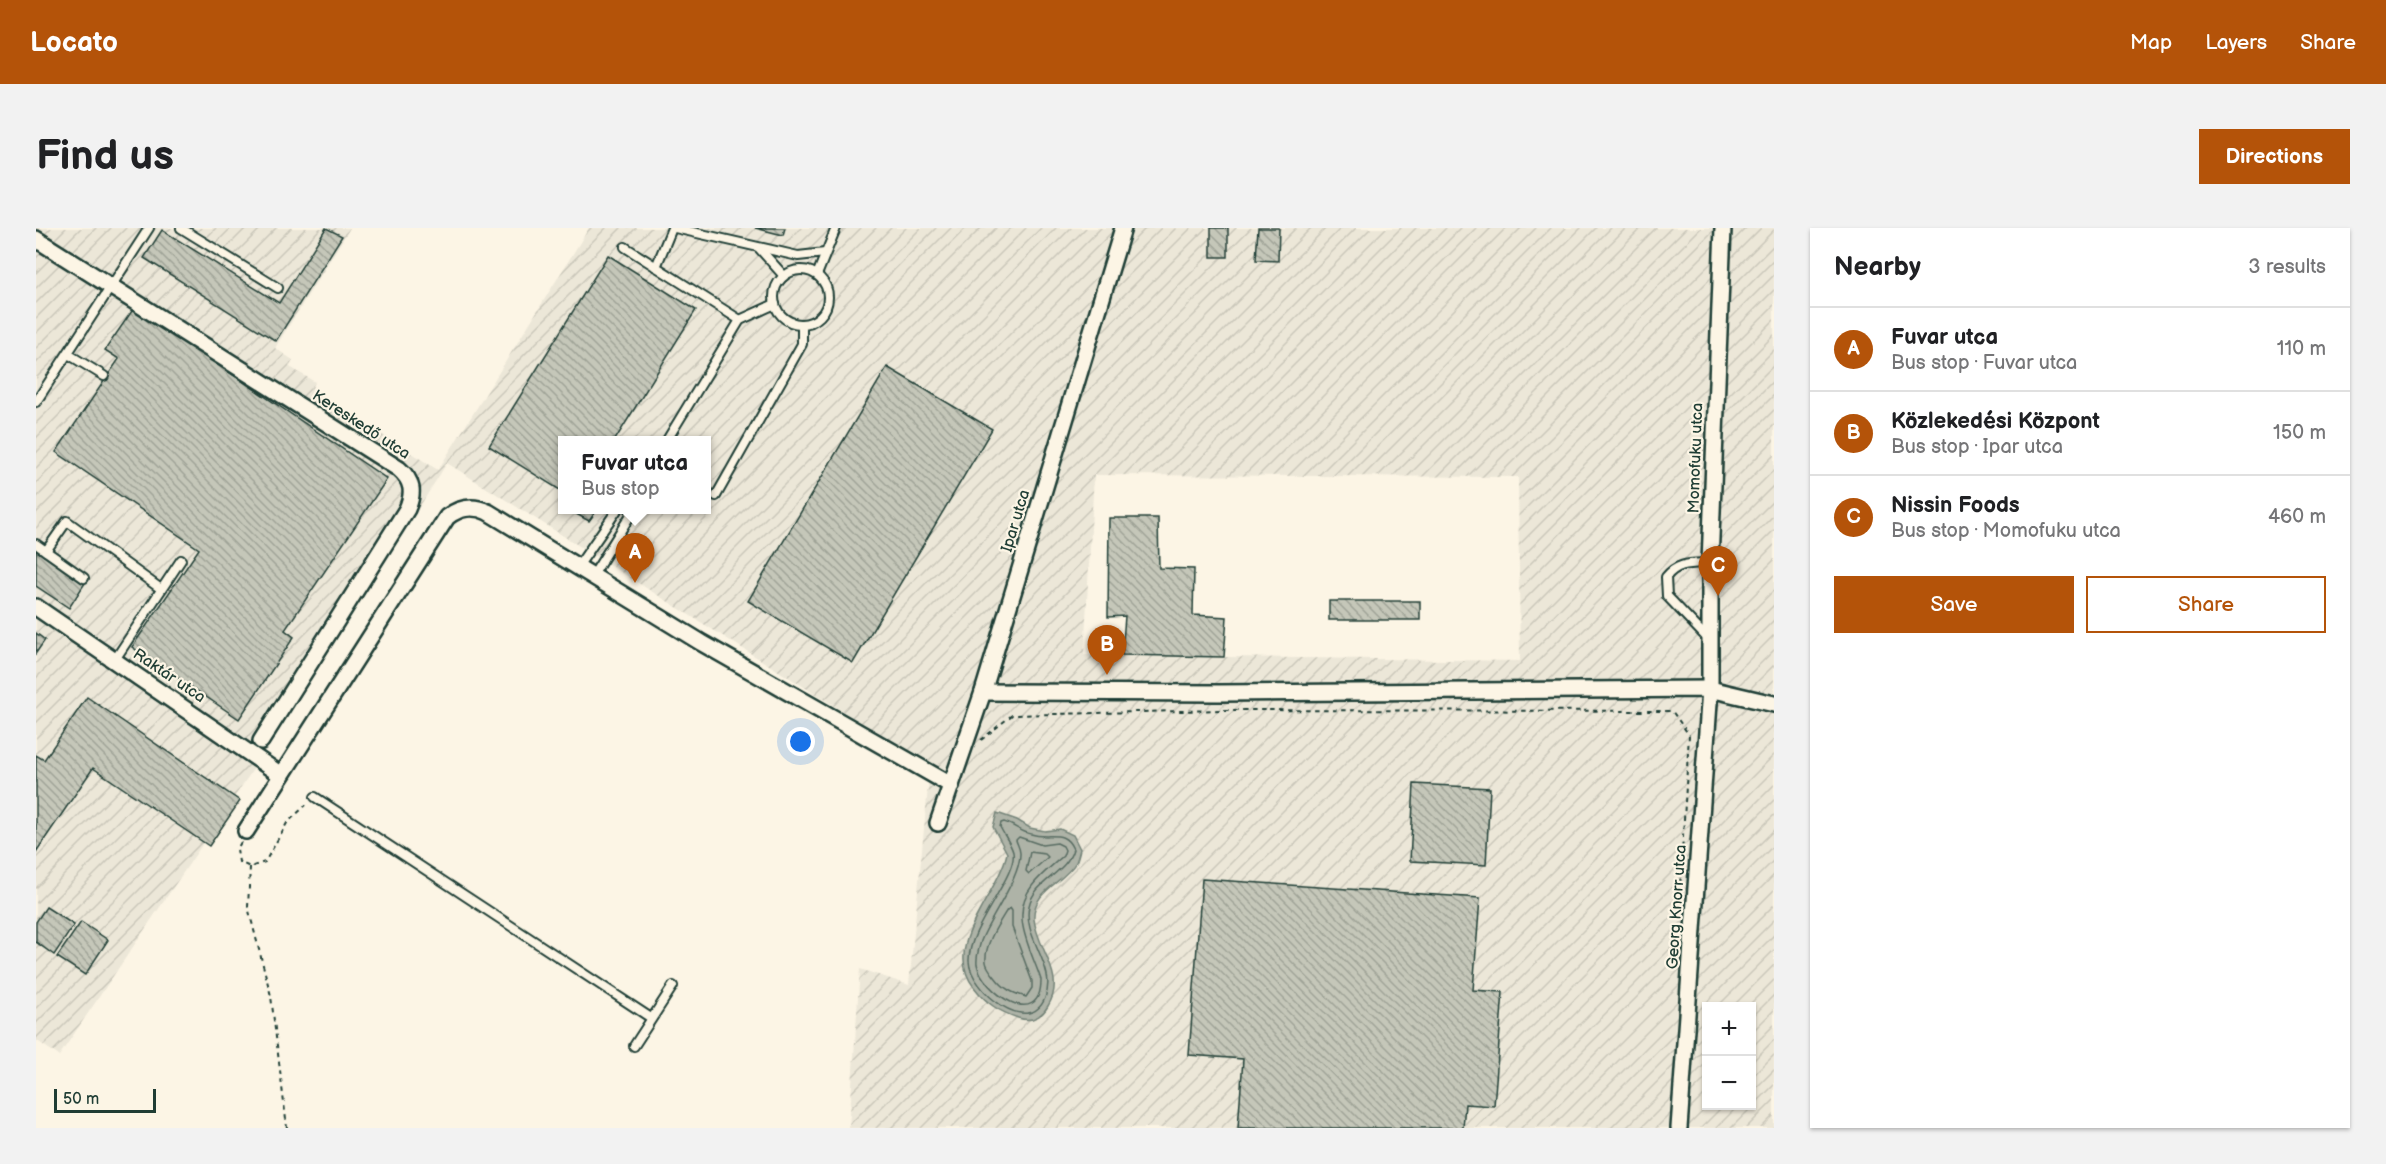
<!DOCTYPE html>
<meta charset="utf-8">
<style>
body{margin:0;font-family:"Balsamiq Sans",sans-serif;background:#f2f2f2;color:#202124}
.controls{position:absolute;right:18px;bottom:18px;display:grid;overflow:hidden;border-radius:0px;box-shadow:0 2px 4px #0004}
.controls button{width:54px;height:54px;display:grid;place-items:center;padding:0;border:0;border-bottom:2px solid #e0e0e0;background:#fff;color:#202124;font:30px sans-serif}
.scale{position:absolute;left:18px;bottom:15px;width:102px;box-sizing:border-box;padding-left:6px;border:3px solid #1f3d34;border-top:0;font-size:16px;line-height:21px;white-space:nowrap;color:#1f3d34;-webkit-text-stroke:4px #fcf5e5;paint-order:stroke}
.you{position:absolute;left:765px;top:514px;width:21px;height:21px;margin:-15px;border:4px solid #fff;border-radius:50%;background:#1a73e8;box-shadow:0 0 0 9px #1a73e833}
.badge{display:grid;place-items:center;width:39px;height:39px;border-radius:50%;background:#b45309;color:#fff;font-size:20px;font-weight:700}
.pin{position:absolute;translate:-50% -50px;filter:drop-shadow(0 2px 3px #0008)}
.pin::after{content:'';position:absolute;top:32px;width:21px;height:18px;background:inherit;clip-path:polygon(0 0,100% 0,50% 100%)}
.popup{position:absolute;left:522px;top:208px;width:153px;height:78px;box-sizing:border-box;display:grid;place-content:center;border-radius:0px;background:#fff;filter:drop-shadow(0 2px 4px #0005);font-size:20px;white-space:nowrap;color:#757577}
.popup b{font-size:22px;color:#202124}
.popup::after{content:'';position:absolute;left:50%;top:100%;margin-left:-12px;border:12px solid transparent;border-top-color:#fff}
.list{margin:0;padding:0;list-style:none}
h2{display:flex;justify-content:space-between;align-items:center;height:78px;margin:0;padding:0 24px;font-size:26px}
h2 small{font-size:20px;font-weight:400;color:#757577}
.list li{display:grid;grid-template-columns:39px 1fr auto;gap:18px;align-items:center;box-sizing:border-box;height:84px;padding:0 24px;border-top:2px solid #e0e0e0}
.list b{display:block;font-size:22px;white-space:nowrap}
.list p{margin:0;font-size:20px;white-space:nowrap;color:#757577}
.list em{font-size:20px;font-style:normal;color:#757577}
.actions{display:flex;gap:12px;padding:18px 24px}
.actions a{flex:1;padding:14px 0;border:2px solid #b45309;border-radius:0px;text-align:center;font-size:21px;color:#b45309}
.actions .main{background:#b45309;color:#fff}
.map{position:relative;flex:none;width:1738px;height:900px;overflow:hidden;border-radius:0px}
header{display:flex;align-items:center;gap:36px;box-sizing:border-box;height:84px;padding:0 30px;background:#b45309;color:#fff}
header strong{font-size:28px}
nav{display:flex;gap:33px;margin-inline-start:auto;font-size:21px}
.intro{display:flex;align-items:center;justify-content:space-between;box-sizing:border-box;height:144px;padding:0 36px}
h1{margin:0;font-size:42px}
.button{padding:15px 27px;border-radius:0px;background:#b45309;color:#fff;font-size:21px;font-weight:700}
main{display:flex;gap:36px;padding:0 36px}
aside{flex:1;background:#fff;border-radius:0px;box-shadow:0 2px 4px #0004}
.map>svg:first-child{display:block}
.industrial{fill:url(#industrial-furrows);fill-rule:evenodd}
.water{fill:#aeb3a7;stroke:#758479;stroke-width:1.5}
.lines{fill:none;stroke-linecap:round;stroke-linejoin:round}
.shore{stroke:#586c62;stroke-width:1.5}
.building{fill:url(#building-back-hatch);stroke:#1f3d34;stroke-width:1.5}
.service-casing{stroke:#1f3d34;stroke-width:12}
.minor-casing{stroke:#1f3d34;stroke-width:20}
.path{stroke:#1f3d34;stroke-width:2;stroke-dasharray:4.5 4.5;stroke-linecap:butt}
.service{stroke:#fcf5e5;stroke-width:8}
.minor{stroke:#fcf5e5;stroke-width:15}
.labels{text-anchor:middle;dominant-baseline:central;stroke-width:4.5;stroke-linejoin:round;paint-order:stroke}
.street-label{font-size:16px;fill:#1f3d34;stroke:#fcf5e5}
</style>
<header>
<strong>Locato</strong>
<nav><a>Map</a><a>Layers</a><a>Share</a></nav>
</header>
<div class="intro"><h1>Find us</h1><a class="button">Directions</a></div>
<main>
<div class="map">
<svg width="1738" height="900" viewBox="0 0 1738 900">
<defs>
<pattern id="industrial-furrows" width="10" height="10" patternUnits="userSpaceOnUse" patternTransform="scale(1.5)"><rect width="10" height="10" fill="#ece7d8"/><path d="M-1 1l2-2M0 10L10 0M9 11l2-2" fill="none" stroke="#cac7ba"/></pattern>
<pattern id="building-back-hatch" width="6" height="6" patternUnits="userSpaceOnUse" patternTransform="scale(1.5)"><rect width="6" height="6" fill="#c5c7b9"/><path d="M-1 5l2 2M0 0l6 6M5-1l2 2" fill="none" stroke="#9fa397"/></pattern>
</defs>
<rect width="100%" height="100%" fill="#fcf5e5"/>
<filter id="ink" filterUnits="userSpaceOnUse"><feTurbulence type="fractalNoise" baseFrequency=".0167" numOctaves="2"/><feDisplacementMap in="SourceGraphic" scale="12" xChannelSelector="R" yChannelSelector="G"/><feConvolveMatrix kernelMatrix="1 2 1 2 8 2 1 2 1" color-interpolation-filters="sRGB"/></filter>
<g filter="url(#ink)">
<!-- industrial -->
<path class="industrial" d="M0 0H314L239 120 257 132 254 139 279 154 275 162 402 242 553 0H1738V900H813L824 741 873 757 894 538 411 235 235 515 23 828 0 812ZM527 212H671V282H527ZM1058 247 1482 249 1484 433 1048 427ZM1670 778H1716V878H1670Z"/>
<!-- water -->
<path class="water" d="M961 585 981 592 994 600 1009 603 1024 601 1037 607 1044 621C1043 625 1042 630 1040 634 1028 655 996 662 998 691 1001 721 1031 748 1012 778 1005 790 995 794 982 790 962 783 951 776 938 759 905 717 962 667 971 625L957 599Z"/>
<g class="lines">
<!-- shore -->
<g class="shore">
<path d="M968 594C978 597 985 604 995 606 1013 612 1028 600 1037 621 1031 645 998 653 993 678 986 710 1022 739 1009 770 993 810 934 762 933 733 932 699 982 647 977 624 975 616 968 607 964 599L965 595Z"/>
<path d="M983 609 1006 617 1021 615 1027 618 1029 622 1027 628C1017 637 1004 647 996 658 973 687 995 721 1005 752 1005 804 946 764 941 736 940 728 943 721 945 713 954 689 985 649 984 625 984 620 981 616 980 612Z"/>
<polygon points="994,624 1009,626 1012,629 993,646 990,643"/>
<path d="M974 680 976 683V699L996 753V760L990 769C976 765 968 761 959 749 956 745 951 740 950 734 948 717 963 695 971 682Z"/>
</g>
</g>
<!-- building -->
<g class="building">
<polygon points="290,0 306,8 240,113 108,30 126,2 243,75"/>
<polygon points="719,0 749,0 747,7"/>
<rect x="1175" y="0" width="17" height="29"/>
<polygon points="1222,0 1243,0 1242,33 1220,32"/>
<polygon points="572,27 660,82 579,212 527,212 527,264 453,218"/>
<polygon points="98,80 351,251 249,402 258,409 203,491 96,419 163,321 20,224 83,131 69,122"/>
<polygon points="851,139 956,201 817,435 712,373"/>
<polygon points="533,282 561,282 553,293"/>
<polygon points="1073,290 1122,290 1123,340 1158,341 1157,387 1191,389 1188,429 1086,427 1089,388 1072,389"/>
<polygon points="0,322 49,355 33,380 0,358"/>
<rect x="1293" y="373" width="91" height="19"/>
<polygon points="0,405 9,412 0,425"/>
<polygon points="51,469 204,573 173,618 57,540 0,624 0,527 8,532"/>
<polygon points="1378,556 1454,560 1450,637 1374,633"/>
<polygon points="1166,651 1444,670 1437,762 1467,764 1458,878 1429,876 1427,900 1202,900 1207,831 1153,827"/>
<polygon points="10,679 38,697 18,727 0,714 0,694"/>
<polygon points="45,694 72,712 49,747 21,729"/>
</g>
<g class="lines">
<!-- service casing -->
<g class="service-casing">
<g id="service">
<polyline points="145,0 242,60"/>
<polyline points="639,0 762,28 789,25"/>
<polyline points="589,19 704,92"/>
<polyline points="723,20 748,48"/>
<polyline points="620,39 636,0"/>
<circle cx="765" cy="69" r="27"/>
<polyline points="781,47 800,0"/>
<polyline points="32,126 68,148"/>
<polyline points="0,174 113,0"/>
<polyline points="631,212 704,92 739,76"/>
<polyline points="680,268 766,116 766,96"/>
<polyline points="0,316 48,350"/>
<polyline points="10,323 31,293 125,361"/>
<polyline points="541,340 581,282"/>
<polyline points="556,349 594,288 595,282"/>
<path d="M1672 411 1631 368 1630 349C1642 334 1655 336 1674 335"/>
<polyline points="78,433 145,332"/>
<polyline points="279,569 615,790"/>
<polyline points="598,818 637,758"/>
</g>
</g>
<!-- minor casing -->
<g class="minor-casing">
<g id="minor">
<path d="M0 11 363 241C377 253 378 265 371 281L225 513"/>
<polyline points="0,379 245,547"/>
<polyline points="947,464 1183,465 1674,461 1738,476"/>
<polyline points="902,595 947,464 1087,0"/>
<path d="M210 603 411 289C424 279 437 277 452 284L666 415 915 557"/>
<polyline points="1643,900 1674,461 1674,335 1687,0"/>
</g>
</g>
<!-- path -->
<g class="path">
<polyline points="945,512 976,487 1186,482 1636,483 1653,507 1642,693"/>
<polyline points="205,614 201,621 203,634 214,639 229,634 251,595 270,577"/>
<polyline points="214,639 212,679 235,768 251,900"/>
</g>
<!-- service -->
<use href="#service" class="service"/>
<!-- minor -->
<use href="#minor" class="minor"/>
</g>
</g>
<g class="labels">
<!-- street labels -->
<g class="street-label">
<text transform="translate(325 197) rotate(33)">Kereskedő utca</text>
<text transform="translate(1660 230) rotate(-88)">Momofuku utca</text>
<text transform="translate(980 293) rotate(-73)">Ipar utca</text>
<text transform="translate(133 448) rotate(34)">Raktár utca</text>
<text transform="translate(1641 679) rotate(-86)">Georg Knorr utca</text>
</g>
</g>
</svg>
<div class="controls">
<button>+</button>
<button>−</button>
</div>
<div class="scale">50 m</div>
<div class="you"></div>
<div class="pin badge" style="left:599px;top:355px">A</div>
<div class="popup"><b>Fuvar utca</b>Bus stop</div>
<div class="pin badge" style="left:1071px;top:447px">B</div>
<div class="pin badge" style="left:1682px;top:368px">C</div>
</div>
<aside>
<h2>Nearby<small>3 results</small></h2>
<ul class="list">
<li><span class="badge">A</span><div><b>Fuvar utca</b><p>Bus stop · Fuvar utca</p></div><em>110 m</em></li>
<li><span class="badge">B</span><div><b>Közlekedési Központ</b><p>Bus stop · Ipar utca</p></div><em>150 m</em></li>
<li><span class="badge">C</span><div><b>Nissin Foods</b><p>Bus stop · Momofuku utca</p></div><em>460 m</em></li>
</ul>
<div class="actions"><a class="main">Save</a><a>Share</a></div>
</aside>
</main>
